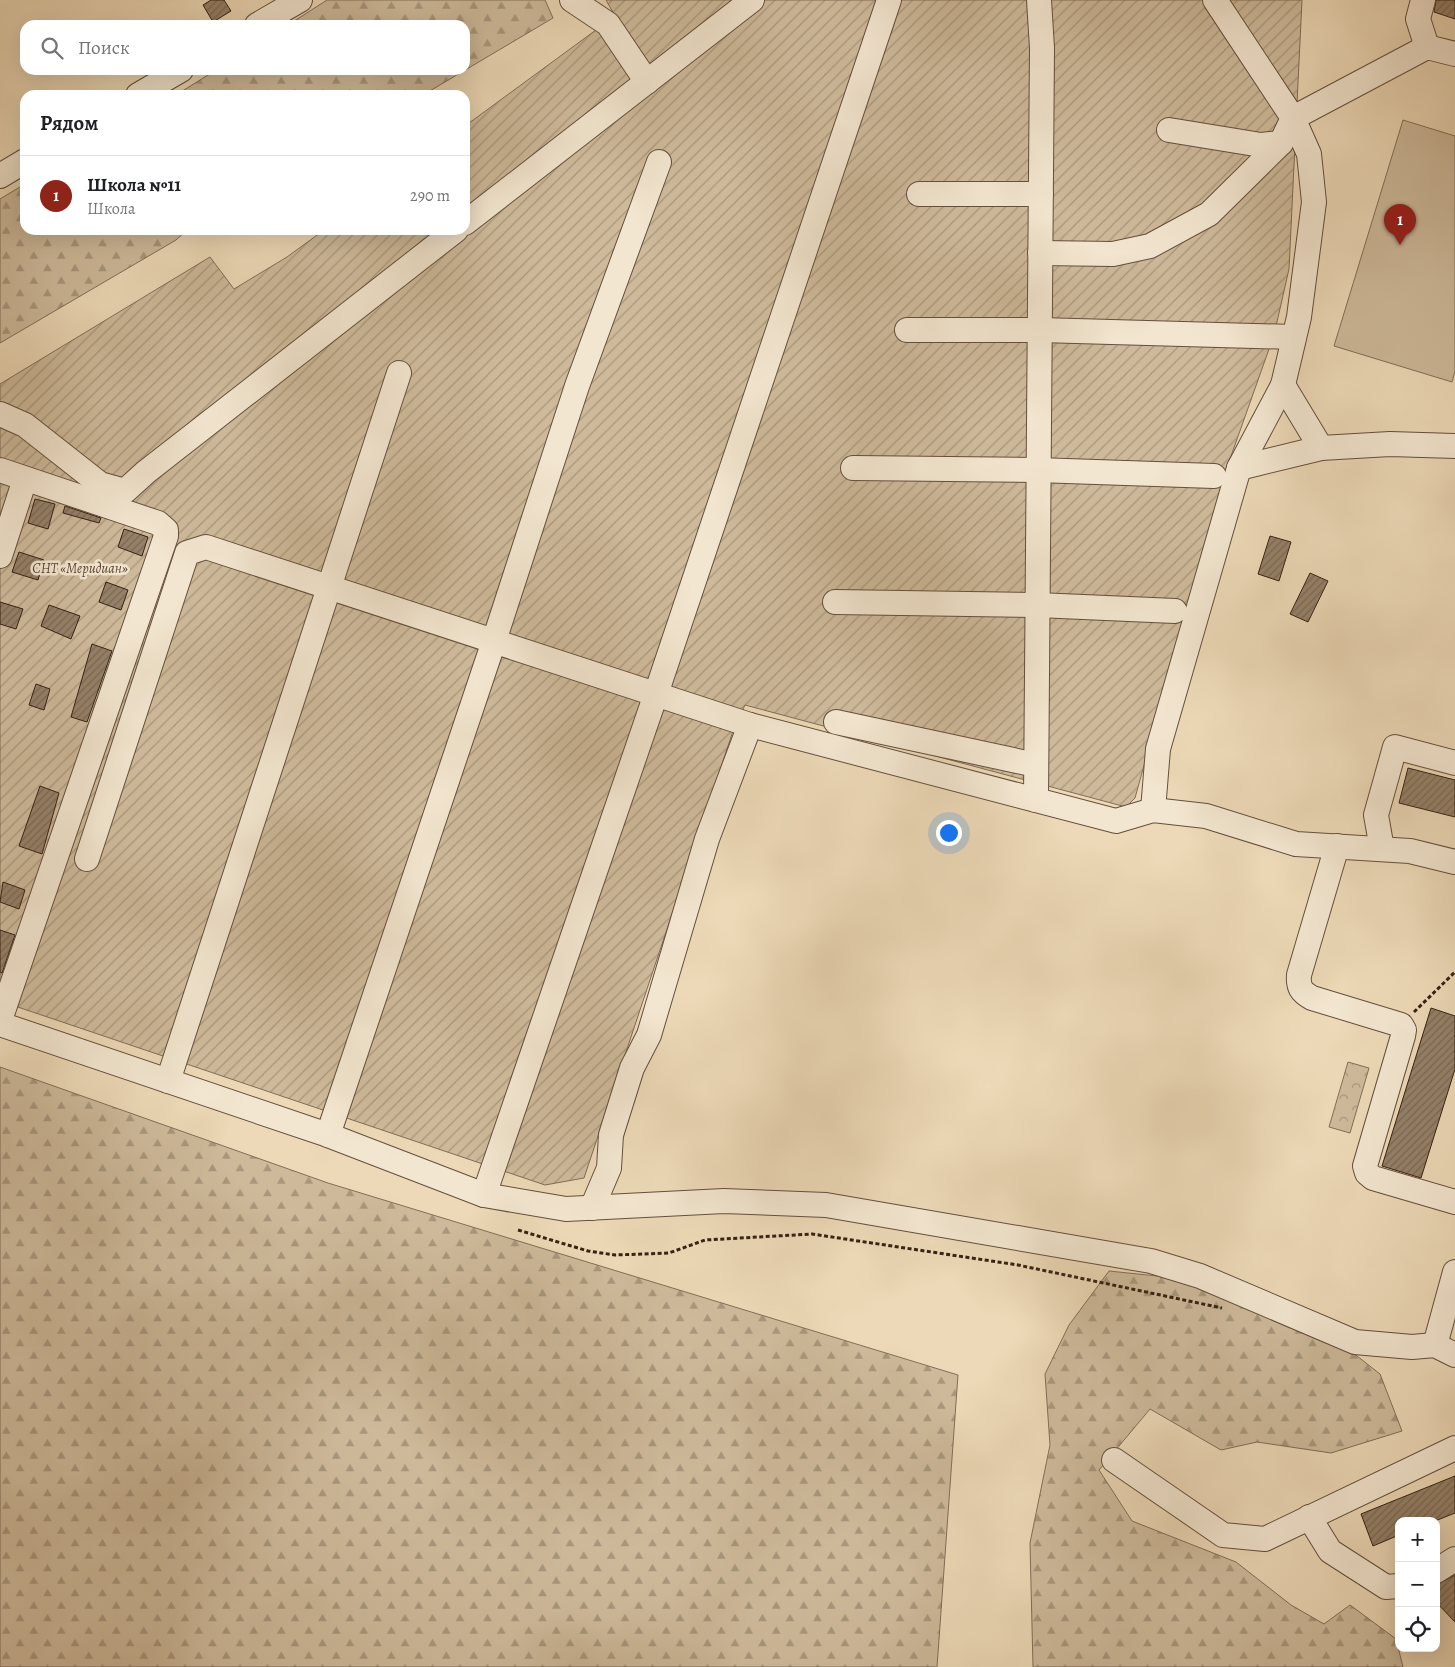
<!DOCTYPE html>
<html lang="ru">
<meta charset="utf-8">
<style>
body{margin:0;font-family:Alegreya,serif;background:#f2f2f2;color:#202124}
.controls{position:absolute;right:15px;bottom:15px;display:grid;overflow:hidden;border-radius:10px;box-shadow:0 5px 20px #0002}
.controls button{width:45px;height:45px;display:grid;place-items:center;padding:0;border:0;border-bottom:1px solid #e0e0e0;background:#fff;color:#202124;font:25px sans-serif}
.you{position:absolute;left:948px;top:832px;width:18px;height:18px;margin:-12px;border:4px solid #fff;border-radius:50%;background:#1a73e8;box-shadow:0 0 0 8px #1a73e833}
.badge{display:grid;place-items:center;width:32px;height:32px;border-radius:50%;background:#8f2418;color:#fff;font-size:16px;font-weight:700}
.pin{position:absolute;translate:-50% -41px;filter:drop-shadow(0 1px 2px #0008)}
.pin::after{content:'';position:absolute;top:26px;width:18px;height:15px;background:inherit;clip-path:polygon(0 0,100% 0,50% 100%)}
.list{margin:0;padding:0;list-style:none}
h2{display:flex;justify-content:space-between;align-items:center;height:65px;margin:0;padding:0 20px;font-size:21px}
h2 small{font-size:16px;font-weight:400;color:#757577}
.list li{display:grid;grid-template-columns:32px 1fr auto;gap:15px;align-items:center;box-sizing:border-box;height:80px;padding:0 20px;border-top:1px solid #e0e0e0}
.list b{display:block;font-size:19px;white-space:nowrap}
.list p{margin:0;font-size:16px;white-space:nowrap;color:#757577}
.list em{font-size:16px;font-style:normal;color:#757577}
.icon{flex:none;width:28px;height:28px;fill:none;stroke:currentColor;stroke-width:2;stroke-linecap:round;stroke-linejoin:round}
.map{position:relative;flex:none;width:1455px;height:1667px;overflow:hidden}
.search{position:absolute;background:#fff;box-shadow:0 5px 20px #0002;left:20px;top:20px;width:450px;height:55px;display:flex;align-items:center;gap:12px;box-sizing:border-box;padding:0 18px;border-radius:15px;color:#757577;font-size:19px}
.panel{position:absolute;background:#fff;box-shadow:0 5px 20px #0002;left:20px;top:90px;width:450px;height:145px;border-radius:15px}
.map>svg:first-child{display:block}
.grass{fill:#ceba9b;stroke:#826e58}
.forest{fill:url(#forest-firs);stroke:#826e58}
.park{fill:url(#park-crowns);stroke:#826e58}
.garden{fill:url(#garden-furrows);stroke:#826e58}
.building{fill:url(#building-hatch);stroke:#362114}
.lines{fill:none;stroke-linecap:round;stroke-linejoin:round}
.minor-casing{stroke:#644f3d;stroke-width:26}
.path{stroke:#362114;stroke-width:3;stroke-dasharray:4 2.5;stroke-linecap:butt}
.minor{stroke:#f3e6d0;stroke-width:24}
.labels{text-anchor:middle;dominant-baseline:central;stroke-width:5;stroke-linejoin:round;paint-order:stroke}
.park-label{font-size:14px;font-style:italic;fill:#5c4736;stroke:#f3e6d0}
</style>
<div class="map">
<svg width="1455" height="1667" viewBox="0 0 1455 1667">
<defs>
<pattern id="forest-firs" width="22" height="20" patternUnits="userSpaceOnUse" patternTransform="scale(1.25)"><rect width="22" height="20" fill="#ceba9b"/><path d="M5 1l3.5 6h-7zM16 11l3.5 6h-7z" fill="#a8977d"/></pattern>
<pattern id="park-crowns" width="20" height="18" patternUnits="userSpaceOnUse" patternTransform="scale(1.25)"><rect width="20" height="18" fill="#ceba9b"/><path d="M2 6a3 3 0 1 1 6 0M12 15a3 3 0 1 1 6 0" fill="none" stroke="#a8977d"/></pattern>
<pattern id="garden-furrows" width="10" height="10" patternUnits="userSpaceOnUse" patternTransform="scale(1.25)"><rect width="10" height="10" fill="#ceba9b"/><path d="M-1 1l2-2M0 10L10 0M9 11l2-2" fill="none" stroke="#a8977d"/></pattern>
<pattern id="building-hatch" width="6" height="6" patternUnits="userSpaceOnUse" patternTransform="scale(1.25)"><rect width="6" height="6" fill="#958169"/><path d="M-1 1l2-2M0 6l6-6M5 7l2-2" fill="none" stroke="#7a6955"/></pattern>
</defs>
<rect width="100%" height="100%" fill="#edd9b7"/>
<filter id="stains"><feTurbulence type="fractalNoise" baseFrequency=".004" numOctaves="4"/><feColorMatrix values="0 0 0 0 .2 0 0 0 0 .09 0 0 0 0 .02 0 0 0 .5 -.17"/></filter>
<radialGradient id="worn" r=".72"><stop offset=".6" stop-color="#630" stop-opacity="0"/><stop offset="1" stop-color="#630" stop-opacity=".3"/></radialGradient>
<!-- grass -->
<polygon class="grass" points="1403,120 1455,136 1455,371 1452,382 1334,346"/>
<!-- forest -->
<g class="forest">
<polygon points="327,0 545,0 553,18 423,95 176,95 216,70 465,70 465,25 288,25"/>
<polygon points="25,184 25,230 187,230 176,240 0,343 0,199"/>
<polygon points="0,1067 328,1183 958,1375 937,1667 0,1667"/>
<polygon points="1109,1271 1157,1276 1230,1294 1320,1327 1380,1374 1402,1431 1331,1453 1257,1442 1221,1450 1150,1409 1099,1470 1132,1521 1236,1562 1291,1605 1324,1624 1350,1605 1396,1639 1403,1667 1033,1667 1030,1543 1050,1445 1045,1374 1069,1325"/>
</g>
<!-- park -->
<polygon class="park" points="1348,1062 1369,1068 1350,1133 1329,1127"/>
<!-- garden -->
<polygon class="garden" points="606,0 1302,0 1289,269 1274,335 1225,473 1135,798 1126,807 745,705 734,728 584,1178 545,1185 0,1001 0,384 210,257 234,289 287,257 324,230 465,230 465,126 615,16"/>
<!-- building -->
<g class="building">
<polygon points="211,0 224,0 231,11 213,22 203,5"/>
<polygon points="1436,0 1455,0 1455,19 1434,12"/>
<polygon points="35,499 55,504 48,529 28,523"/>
<polygon points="65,506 101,518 99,523 63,513"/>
<polygon points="124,529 148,537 142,556 118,547"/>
<polygon points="1270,536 1291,542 1279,581 1258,574"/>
<polygon points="19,552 44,560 38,580 12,572"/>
<polygon points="1310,573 1328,581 1308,622 1290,614"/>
<polygon points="106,582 128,590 121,610 99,602"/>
<polygon points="0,602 23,609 16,629 0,624"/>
<polygon points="49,605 80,616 71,639 41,626"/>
<polygon points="92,644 112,651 87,722 71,717"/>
<polygon points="36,684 50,689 44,710 29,705"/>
<polygon points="1408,768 1455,780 1455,817 1399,803"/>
<polygon points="40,786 59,793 42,854 19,846"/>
<polygon points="3,882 25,890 19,909 0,902"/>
<polygon points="0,930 15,935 2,973 0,972"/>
<polygon points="1431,1008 1455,1016 1455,1069 1421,1178 1382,1166"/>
<polygon points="1455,1476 1455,1513 1435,1521 1399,1521 1399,1535 1373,1546 1361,1514"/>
<polygon points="1455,1575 1455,1622 1436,1602 1436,1585"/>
</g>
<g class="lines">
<!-- minor casing -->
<g class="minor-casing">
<g id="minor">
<polyline points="572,0 608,24 647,82"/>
<polyline points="1423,0 1418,19 1427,47 1455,54"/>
<polyline points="257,25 300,0"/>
<polyline points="138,95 181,70"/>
<polyline points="1169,130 1261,145 1281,143"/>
<polyline points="0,176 25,161"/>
<polyline points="919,194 1041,194"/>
<polyline points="465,223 752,0"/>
<polyline points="1040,253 1113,254 1150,246 1209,214 1281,143 1293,118 1427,47"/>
<polyline points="907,330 1040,330 1294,337"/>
<polyline points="1283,385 1321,448"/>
<polyline points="0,414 25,425 100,484 125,491 146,472 456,230"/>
<polyline points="853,468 1037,470 1214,476"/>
<polyline points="1239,468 1321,448 1390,444 1455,446"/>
<polyline points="0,470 158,523 166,530 166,536 0,1020"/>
<polyline points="0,556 25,479"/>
<polyline points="835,602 1037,605 1175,611"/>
<polyline points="836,722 1036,765"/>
<polyline points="1036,800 1042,48 1039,0"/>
<polyline points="1153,810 1158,749 1239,468 1283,385 1299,317 1314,202 1309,154 1293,118 1215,0"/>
<path d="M1337 846 1299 975C1298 987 1301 992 1312 998L1401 1025 1404 1030 1403 1036 1365 1166 1367 1173 1373 1178 1455 1202"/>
<polyline points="1382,849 1376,815 1395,747 1455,763"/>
<polyline points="87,859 187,553 206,547 750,725 1116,821 1153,810 1206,816 1296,844 1410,851 1455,862"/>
<polyline points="0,1024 328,1135 484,1195 566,1209 724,1201 826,1205 1151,1261 1200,1276 1355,1342 1412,1347 1435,1345 1455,1355"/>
<polyline points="168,1081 399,373"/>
<polyline points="328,1135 494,641 577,386 659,162"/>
<polyline points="484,1195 656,694 889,0"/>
<polyline points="592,1208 609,1168 611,1135 632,1068 649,1035 707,839 750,725"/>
<polyline points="1435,1345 1455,1272"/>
<polyline points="1114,1460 1223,1535 1265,1539 1455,1448"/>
<polyline points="1309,1517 1330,1551 1386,1587 1399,1586"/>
<polyline points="1436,1571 1455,1559"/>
</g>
</g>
<!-- path -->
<g class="path">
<polyline points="1414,1012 1455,972"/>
<polyline points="518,1230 588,1251 615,1255 669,1253 705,1240 812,1234 1018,1265 1222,1308"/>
</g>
<!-- minor -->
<use href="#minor" class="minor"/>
</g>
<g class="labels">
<!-- park labels -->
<g class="park-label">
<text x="80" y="568">СНТ «Меридиан»</text>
</g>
</g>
<rect width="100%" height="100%" filter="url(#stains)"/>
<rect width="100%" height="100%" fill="url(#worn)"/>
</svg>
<div class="controls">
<button>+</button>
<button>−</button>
<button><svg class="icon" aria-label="locate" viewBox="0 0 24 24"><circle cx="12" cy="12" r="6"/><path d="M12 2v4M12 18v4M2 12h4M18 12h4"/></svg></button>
</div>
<div class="you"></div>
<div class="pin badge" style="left:1400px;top:245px">1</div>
<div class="search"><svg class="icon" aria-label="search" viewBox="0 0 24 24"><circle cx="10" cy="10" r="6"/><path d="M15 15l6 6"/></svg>Поиск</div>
<section class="panel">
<h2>Рядом<small></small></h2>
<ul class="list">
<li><span class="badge">1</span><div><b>Школа №11</b><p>Школа</p></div><em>290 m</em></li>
</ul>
</section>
</div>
